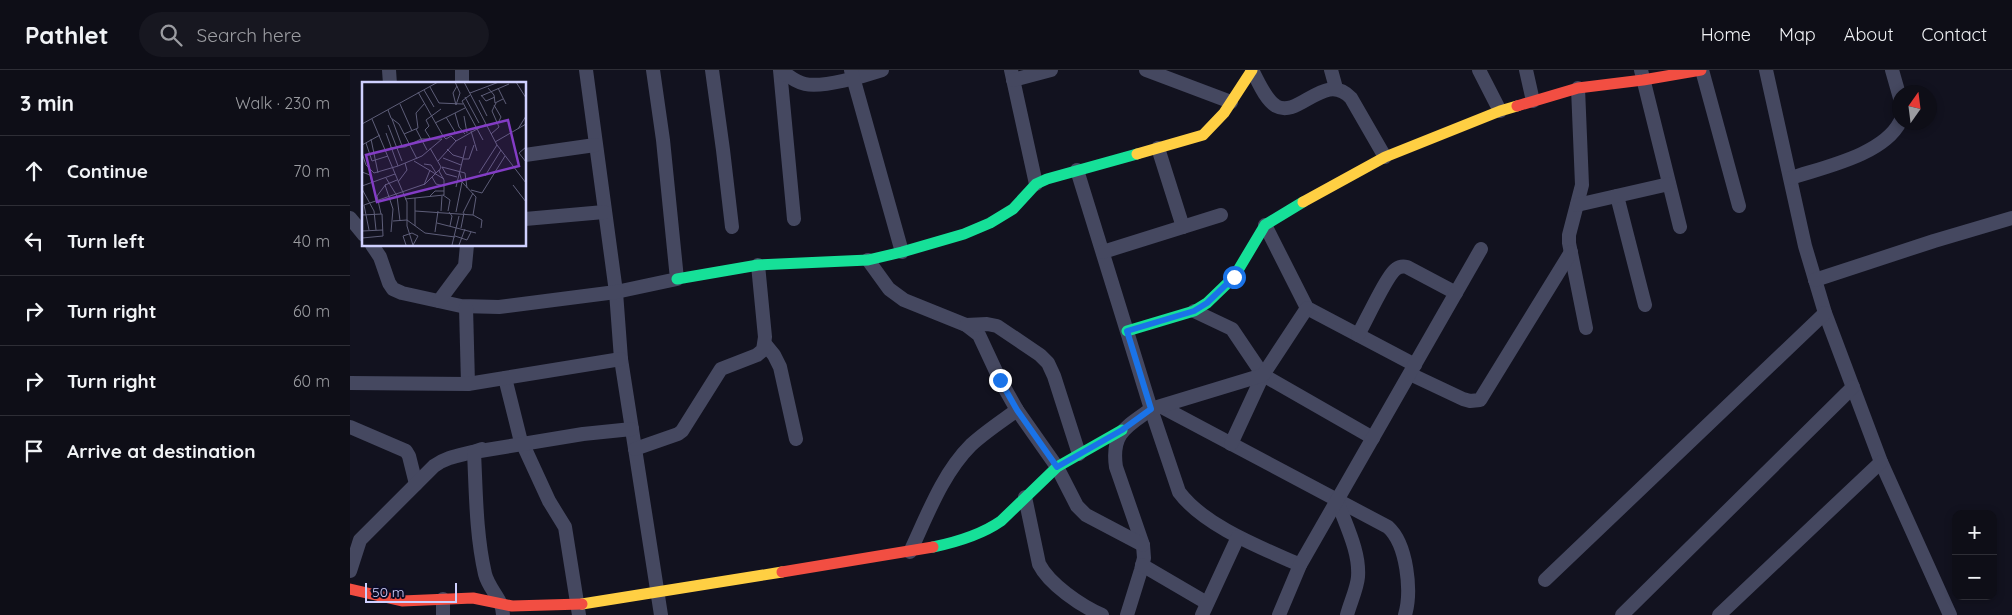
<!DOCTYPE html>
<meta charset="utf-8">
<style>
body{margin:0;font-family:Quicksand,sans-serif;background:#171720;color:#f1f3f6}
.controls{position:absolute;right:15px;bottom:15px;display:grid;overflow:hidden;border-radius:10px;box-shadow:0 2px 8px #0003}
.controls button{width:45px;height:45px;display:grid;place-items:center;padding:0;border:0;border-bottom:1px solid #2e2e36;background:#0e0e17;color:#f1f3f6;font:25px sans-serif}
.compass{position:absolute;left:1542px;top:15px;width:45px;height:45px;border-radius:50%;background:#0e0e17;box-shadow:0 2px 8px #0003;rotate:14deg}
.scale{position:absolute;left:15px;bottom:12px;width:92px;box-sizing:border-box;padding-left:5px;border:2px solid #cfd0ff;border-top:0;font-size:14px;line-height:18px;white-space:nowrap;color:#cfd0ff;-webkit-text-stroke:4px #0c0c25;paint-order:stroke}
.stop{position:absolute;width:15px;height:15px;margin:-11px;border:4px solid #1a73e8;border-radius:50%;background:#fff}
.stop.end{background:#1a73e8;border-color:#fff;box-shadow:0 1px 5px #0008}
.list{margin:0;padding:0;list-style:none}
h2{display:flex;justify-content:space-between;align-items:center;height:65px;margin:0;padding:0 20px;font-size:21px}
h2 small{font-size:16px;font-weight:400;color:#9b9ca1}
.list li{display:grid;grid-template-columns:32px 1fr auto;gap:15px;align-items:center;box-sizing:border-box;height:70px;padding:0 20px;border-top:1px solid #2e2e36}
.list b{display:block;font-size:19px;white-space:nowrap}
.list em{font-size:16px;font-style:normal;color:#9b9ca1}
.icon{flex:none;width:28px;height:28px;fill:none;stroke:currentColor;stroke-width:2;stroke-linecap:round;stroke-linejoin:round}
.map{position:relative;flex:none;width:1662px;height:545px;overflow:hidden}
header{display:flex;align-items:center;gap:30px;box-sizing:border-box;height:70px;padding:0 25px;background:#0e0e17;border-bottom:1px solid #2e2e36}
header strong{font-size:24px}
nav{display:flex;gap:28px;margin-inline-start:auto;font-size:18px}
.search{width:350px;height:45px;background:#171720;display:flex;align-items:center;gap:12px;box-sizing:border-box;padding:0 18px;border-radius:28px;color:#9b9ca1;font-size:19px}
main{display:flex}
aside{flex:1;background:#0e0e17}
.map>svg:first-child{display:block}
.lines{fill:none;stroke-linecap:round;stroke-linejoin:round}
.street{stroke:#454860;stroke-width:14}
.fast{stroke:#16e098;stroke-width:11}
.slow{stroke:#ffcf43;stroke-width:11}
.jam{stroke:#f24e42;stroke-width:11}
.route{stroke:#1a73e8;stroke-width:6}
.inset-road{fill:none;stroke:#5e5e79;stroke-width:1}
.view{fill:#833cc5;fill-opacity:0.15;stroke:#833cc5;stroke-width:2.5}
.inset-edge{fill:none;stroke:#cfd0ff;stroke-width:2.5}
</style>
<header>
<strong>Pathlet</strong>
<div class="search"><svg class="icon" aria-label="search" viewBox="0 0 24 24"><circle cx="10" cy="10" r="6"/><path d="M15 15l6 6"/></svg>Search here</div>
<nav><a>Home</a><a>Map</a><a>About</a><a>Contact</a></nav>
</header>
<main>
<aside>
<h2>3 min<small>Walk · 230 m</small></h2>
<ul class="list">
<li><svg class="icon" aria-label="ahead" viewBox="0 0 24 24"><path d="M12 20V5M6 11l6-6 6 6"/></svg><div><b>Continue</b></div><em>70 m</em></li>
<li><svg class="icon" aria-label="left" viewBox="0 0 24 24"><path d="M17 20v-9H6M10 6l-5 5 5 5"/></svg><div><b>Turn left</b></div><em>40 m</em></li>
<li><svg class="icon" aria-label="right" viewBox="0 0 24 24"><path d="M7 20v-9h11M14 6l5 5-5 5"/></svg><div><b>Turn right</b></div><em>60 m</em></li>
<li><svg class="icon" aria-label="right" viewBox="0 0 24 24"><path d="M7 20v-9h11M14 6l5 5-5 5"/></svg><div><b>Turn right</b></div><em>60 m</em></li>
<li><svg class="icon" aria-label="arrive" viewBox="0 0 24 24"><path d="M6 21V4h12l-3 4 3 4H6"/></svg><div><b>Arrive at destination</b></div></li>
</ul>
</aside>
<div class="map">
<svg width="1662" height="545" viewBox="0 0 1662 545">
<rect width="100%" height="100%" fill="#12121f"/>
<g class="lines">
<!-- street -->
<g class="street">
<polyline points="39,0 40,14"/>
<polyline points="112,0 112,14"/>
<polyline points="236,0 266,222 271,289 311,545"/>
<polyline points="362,0 373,80 382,157"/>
<polyline points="430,0 444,149"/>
<path d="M431 0C438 6 446 12 455 14 473 18 514 6 532 0"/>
<polyline points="501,0 552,182"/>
<polyline points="661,0 686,114"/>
<polyline points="796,0 881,32"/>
<path d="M902 0C908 11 915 29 926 36 949 49 975 0 1001 28L1035 87"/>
<polyline points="981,0 986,18"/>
<polyline points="1129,0 1150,41"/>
<polyline points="1176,0 1183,31"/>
<polyline points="1291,0 1330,157"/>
<polyline points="1352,0 1389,136"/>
<polyline points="1416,0 1455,176 1475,243 1531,392 1600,545"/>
<polyline points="1542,0 1550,28"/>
<polyline points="663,10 701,0"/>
<polyline points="1228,18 1232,115 1219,165 1219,173 1236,258"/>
<polyline points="808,78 833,157"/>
<polyline points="175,85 245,75"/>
<path d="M727 100 801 339C776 357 761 363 766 397L793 475 794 488 791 500 777 545"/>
<path d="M1441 108C1474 97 1533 85 1550 52"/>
<polyline points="1267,126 1295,235"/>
<polyline points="1227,135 1319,114"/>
<polyline points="0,148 14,165"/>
<polyline points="175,149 254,142"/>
<polyline points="915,155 957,238 1065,295"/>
<polyline points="22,175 30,187 39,213 43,219 52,223 111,236 149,237 266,222 327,209 313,70 303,0"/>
<polyline points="753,182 871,145"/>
<polyline points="518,190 539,219 554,230 616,255 629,265 650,310 667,340 707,397 727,436 736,445 793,475"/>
<polyline points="1465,210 1584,171 1662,148"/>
<polyline points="89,231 115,196 117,175"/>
<polyline points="116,237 118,314"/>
<polyline points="844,241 882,259 913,305 1023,368"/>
<polyline points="616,255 637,254 647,256 690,285 698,293 704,306 729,384"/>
<path d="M1008 265C1015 253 1037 205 1046 199 1050 196 1053 196 1057 197L1106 223"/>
<polyline points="415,274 424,285 430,297 446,369"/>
<polyline points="1060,304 1113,329 1120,331 1130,330 1221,182"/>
<polyline points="155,308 170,368 199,431 215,457 229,545"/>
<polyline points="0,313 118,314 271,289"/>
<path d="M812 337 1038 457C1057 474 1062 521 1055 545"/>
<polyline points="0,357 56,381 59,386 66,414"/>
<polyline points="881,374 913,305"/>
<polyline points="285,379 328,364 332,361 371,299 407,285 413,280 415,267 408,195"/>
<path d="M675 427 689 494C699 514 731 536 752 545"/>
<path d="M987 430C995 454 1010 481 1008 507 1007 519 1000 533 997 545"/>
<path d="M560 482C577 446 592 404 621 375 635 362 652 351 667 340"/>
<polyline points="792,495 857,533"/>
<path d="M950 495C912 478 854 456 829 422L801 339 913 305 957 238"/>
<path d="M0 501 10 470 84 396C99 385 116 385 132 379"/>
<polyline points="1195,510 1475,243"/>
<polyline points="93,545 93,529"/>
<path d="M153 545C153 529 139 520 135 504 126 465 126 423 124 382L233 364 282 359"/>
<polyline points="852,545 888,467"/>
<polyline points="929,545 950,495 1131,179"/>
<polyline points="1272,545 1503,317"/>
<polyline points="1369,545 1531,392"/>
</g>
<!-- fast -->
<g class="fast">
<polyline points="327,209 408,195 518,190 552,182 614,164 640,153 663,139 686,114 697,109 787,84"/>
<polyline points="777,261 844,241 857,233 884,207 915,155 953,132"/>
<path d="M583 477C607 472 631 465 651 451L707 397 772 360"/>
</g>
<!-- slow -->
<g class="slow">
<polyline points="787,84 853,65 874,43 902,0"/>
<polyline points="953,132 1035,87 1150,41 1167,36"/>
<polyline points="232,534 432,502"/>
</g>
<!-- jam -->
<g class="jam">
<polyline points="1167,36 1228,18 1293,10 1351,0"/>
<polyline points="432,502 583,477"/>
<polyline points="0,519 52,531 123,528 162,536 232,534"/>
</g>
</g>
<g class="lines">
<!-- route -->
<polyline class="route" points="650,310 667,340 707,397 772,360 801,339 777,261 844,241 857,233 884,207"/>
</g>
<!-- overview -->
<g transform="translate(12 12)">
<rect width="164" height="164" fill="#12121f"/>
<path class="inset-road" d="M93 0 98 11 94 23M102 0 135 63 164 101M154 0 164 16M68 5 77 21M126 6 132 13 133 21 141 17M136 6 144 22M62 8 72 25M56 10 81 54 84 57 89 54 94 59M108 11 137 0M108 13 100 19 121 58M119 13 124 19 133 15M119 14 147 2M103 15 117 41M117 18 125 34M77 21 101 22M38 22 50 49M94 23 91 11 95 4M132 23 139 35 136 41M26 28 29 36 37 42 55 77M93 31 97 45 103 52M102 34 105 51M84 35 93 50M10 37 45 120V144L51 163M30 37 40 64M73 41 103 26M0 42 76 0M26 43 40 79M54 47 65 68M156 47 164 34M109 49 115 69M42 52 56 46 54 31 63 21M129 52 137 45 130 29 134 21M68 56 63 48 67 44 64 38 79 27M9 57 16 91M133 60 164 42M4 61 10 79 26 74M0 63 18 53M164 65 157 71 164 80M28 66 43 65 59 57H80M85 67 91 73 101 76M0 71 4 83 12 91 36 84 24 51M81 76 99 83M101 77H107L112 63M52 79 82 97M76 79 94 59 124 42M62 82 69 83 74 91M36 84 60 74 80 57M80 85 103 91 105 106M80 85 84 92 95 95M0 90 8 93 10 100M117 91 135 63M123 94 139 68M70 95 74 102 82 104M24 96 35 114 38 139M36 100 45 88 43 81M100 100 114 115 111 133M62 103 68 88M151 103 164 120M0 104 33 92M94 105 104 64M0 107 12 129 14 148M109 108 120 111 143 74M81 113 88 118 86 129M68 114 73 109H82M53 116V144M43 117 82 113V98L77 89 79 85 68 66M53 129 111 133 120 138 119 146M79 129 80 114M87 130 90 134 88 144M94 130 100 100 97 89M101 131 111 111M19 132 15 114 24 102M0 133 20 132 21 154 0 156M31 139 45 138 63 151 93 155M75 141 114 151M99 146 102 131M7 148 2 123 63 102 77 88M0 149 21 148M29 150 31 127 23 103 35 98M73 150 76 129M93 154 105 158 109 150M44 163 41 154 50 151 56 154 51 163M90 163 97 134M97 163 103 147"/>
<path class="view" d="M146 38 157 84 15 120 4 73Z"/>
<rect width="164" height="164" class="inset-edge"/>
</g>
</svg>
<div class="controls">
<button>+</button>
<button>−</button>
</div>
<svg class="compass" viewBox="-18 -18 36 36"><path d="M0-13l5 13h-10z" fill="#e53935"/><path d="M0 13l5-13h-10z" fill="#9b9ca1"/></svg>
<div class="scale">50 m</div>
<div class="stop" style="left:884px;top:207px"></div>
<div class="stop end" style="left:650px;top:310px"></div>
</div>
</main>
